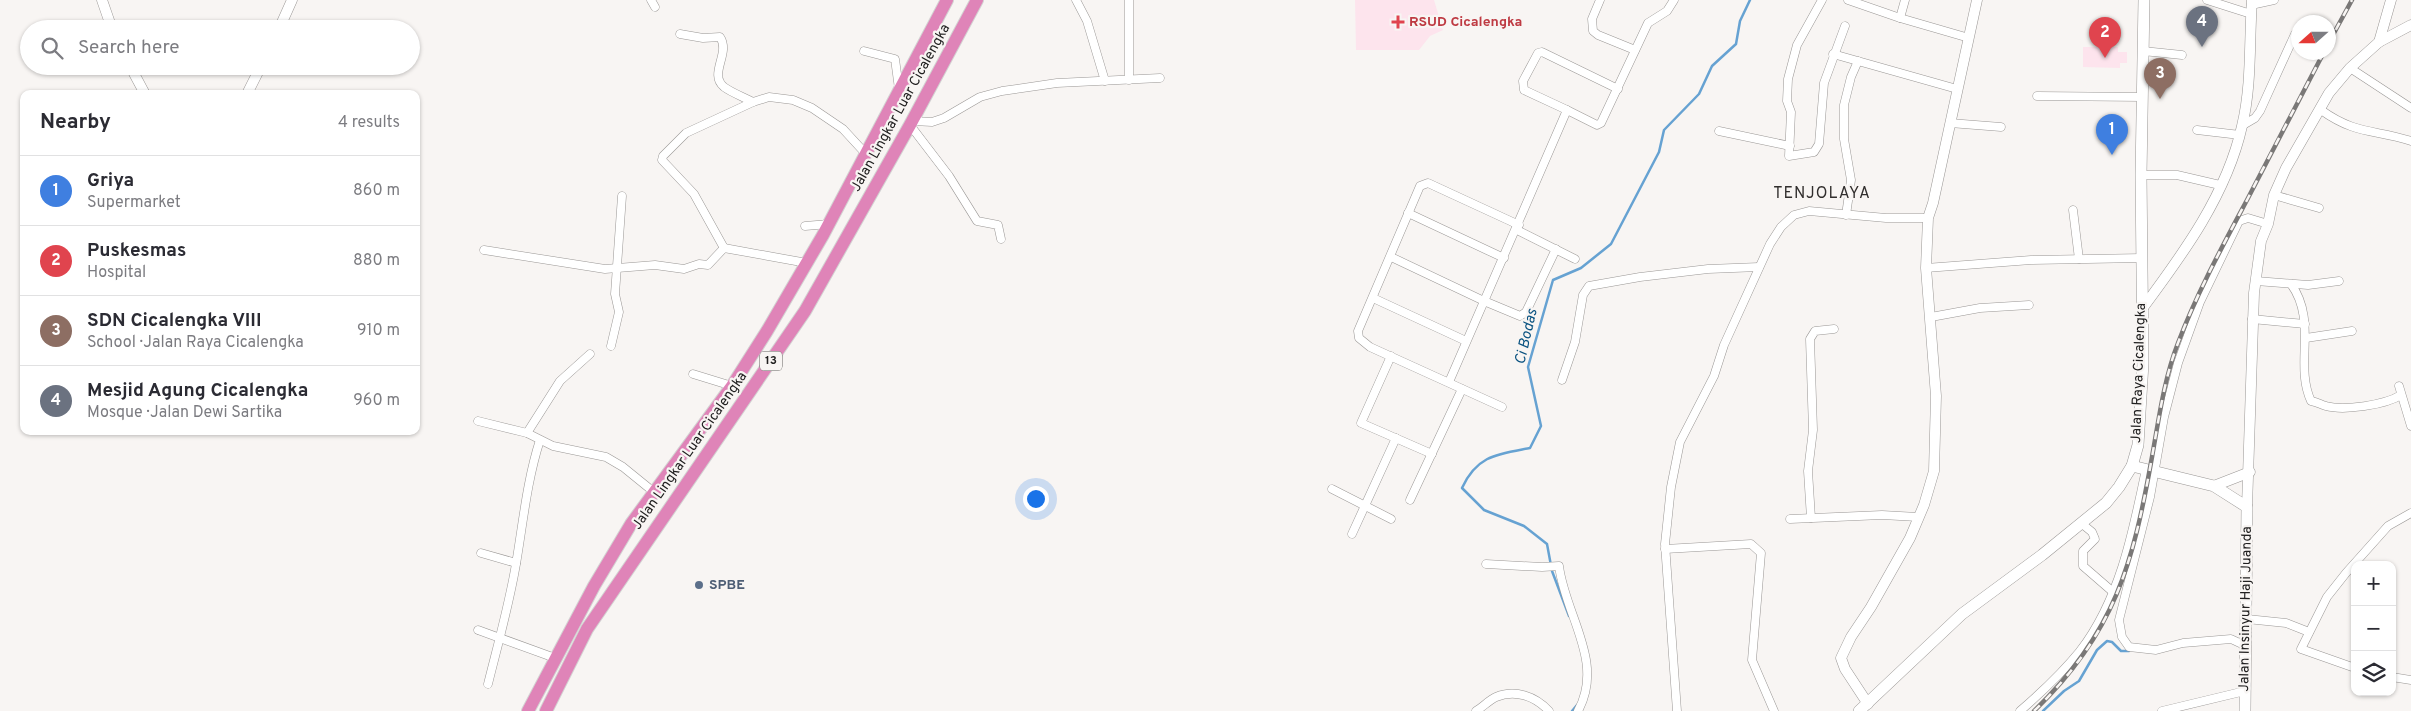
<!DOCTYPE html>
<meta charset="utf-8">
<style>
body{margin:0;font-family:Overpass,sans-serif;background:#f7f7f7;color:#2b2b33}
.controls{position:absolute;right:15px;bottom:15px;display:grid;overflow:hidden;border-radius:10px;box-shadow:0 1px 4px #0004}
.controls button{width:45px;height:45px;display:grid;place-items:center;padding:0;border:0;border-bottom:1px solid #e1e1e2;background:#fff;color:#2b2b33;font:25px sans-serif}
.compass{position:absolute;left:2291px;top:15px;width:45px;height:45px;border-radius:50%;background:#fff;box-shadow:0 1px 4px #0004;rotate:249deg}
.you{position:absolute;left:1035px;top:498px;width:18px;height:18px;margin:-12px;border:4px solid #fff;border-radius:50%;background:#1a73e8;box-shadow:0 0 0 8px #1a73e833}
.badge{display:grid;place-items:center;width:32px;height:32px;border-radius:50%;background:#a12b84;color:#fff;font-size:16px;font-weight:700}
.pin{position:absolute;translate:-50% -41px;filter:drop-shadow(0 1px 2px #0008)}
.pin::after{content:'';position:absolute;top:26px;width:18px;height:15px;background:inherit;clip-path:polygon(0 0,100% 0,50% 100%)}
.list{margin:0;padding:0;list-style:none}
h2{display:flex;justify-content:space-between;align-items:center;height:65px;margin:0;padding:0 20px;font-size:21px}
h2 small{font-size:16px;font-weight:400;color:#7c7c81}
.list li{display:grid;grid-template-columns:32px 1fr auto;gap:15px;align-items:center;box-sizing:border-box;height:70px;padding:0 20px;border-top:1px solid #e1e1e2}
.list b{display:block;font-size:19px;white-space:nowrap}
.list p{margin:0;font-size:16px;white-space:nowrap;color:#7c7c81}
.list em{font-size:16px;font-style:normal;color:#7c7c81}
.icon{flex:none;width:28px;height:28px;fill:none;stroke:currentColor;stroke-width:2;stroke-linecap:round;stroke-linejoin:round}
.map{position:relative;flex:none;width:2411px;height:711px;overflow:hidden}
.search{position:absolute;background:#fff;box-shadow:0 1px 4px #0004;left:20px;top:20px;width:400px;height:55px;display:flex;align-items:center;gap:12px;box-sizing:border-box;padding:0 18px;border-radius:28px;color:#7c7c81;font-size:19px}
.panel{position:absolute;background:#fff;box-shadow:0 1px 4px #0004;left:20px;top:90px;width:400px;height:345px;border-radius:10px}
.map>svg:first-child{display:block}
.medical{fill:#fde4ed}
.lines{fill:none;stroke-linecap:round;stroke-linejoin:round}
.stream{stroke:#66a2d2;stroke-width:2.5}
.minor-casing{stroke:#9a9795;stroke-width:9}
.tertiary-casing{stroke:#9a9795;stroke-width:11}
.secondary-casing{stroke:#9a9795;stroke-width:12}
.trunk-casing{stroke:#d3d2d2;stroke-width:14}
.minor{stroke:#fff;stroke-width:8}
.tertiary{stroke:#fff;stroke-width:10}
.secondary{stroke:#fff;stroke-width:11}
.trunk{stroke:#df84b8;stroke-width:12}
.rail-casing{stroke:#7a7877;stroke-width:4.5}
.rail{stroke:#f8f5f3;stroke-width:2.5;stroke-dasharray:8;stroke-linecap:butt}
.health-dot{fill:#e0444e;stroke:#f8f5f3;stroke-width:2}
.service-dot{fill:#5c6f8a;stroke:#f8f5f3;stroke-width:2}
.labels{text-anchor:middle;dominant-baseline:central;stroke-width:4.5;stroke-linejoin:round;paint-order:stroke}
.shield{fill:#f8f5f3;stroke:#62605f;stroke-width:1}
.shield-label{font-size:12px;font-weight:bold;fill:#212020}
.health-label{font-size:14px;font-weight:bold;fill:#be3a42;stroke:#f8f5f3;text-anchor:start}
.street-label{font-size:14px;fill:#212020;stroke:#f8f5f3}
.service-label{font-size:14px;font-weight:bold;fill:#4e5e75;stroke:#f8f5f3;text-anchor:start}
.water-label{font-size:15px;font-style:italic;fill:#095280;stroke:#f8f5f3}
.quarter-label{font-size:16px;letter-spacing:1px;fill:#312e2d;stroke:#f8f5f3}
</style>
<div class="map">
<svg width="2411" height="711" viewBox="0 0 2411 711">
<rect width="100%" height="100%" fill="#f8f5f3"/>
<!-- medical -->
<g class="medical">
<polygon points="1355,0 1434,0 1443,30 1430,36 1419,50 1356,50"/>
<polygon points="2083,47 2118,47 2118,52 2127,52 2127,63 2120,63 2120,68 2083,67"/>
</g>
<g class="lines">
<!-- stream -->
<g class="stream">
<path d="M1569 616 1552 571 1547 544 1524 526 1484 510 1462 488C1477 455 1498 454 1530 448L1541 426 1528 367 1553 280 1581 268 1611 244 1659 152 1664 130 1699 94 1712 66 1736 44 1740 21 1750 0"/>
<polyline points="1572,711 1577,705"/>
<polyline points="2043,711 2064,691 2079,681 2097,650 2107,641 2112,642 2121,651 2129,651"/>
</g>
<!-- minor casing -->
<g class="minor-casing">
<g id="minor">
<polyline points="651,0 655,7"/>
<polyline points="1076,0 1087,21 1105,81"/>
<polyline points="1600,0 1592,19 1593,31 1598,35 1635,50"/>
<polyline points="1822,0 1797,45 1788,79 1787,101 1791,112 1789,156 1814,152 1819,144 1824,83 1845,26"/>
<polyline points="1848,0 1900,18 1969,38"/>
<polyline points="2207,0 2251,14"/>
<polyline points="2251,5 2274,0"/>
<polyline points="1900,18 1905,0"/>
<path d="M680 34 703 38 720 37C731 53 708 74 724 87 732 93 744 97 753 102"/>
<polyline points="864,51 895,59 899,89"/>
<polyline points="2143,51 2182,55"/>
<polyline points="1833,54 1957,89"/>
<polyline points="2350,68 2411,108"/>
<polyline points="1129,80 1129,0"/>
<polyline points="2037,96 2143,97"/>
<polyline points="1567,110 1524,90 1523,81 1538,53 1542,52 1618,89"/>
<path d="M2321 110C2356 135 2374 129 2411 141"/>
<polyline points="913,121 932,122 944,118 980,97 1002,91 1057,83 1160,78"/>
<polyline points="1950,123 2001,127"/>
<polyline points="910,125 949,176 977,221 998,225 1001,239"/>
<polyline points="2243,125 2255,118 2260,111 2295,34"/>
<polyline points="2197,130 2240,135"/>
<polyline points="1719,131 1790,146"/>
<polyline points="2141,175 2177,175 2220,185"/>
<polyline points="2274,195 2319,208"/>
<polyline points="2073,210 2079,259"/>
<polyline points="1408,213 1504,258"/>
<polyline points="1846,215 1851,180 1844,139 1844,105 1851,77 1858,61"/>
<polyline points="805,226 829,224"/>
<polyline points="1517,230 1575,259"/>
<polyline points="724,248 694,194 662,160 663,156 686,133 753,102 769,97 793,100 812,108 843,129 866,154"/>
<polyline points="724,248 807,263"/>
<polyline points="484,250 605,269 655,265 684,269 699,264 708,265 724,248"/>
<polyline points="1391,257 1484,301 1520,316 1526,312 1556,249"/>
<polyline points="1926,268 2031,260 2142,258"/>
<polyline points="2256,281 2308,285 2339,281"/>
<path d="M2291 284C2318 321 2294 365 2311 401 2318 402 2321 405 2326 406 2344 411 2385 405 2401 395"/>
<polyline points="1373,298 1466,341"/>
<polyline points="1931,317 1980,308 2029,305"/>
<polyline points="2252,319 2305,324"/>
<polyline points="2306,338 2352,331"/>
<polyline points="611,346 619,312 615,294 622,196"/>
<polyline points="1391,356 1361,423 1432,454"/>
<polyline points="693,374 732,386"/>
<polyline points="1562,380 1575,342 1583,295 1589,286 1640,277 1708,269 1759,267"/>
<polyline points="1449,382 1567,110 1597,125 1601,123 1648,23 1667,11 1674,0"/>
<polyline points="2399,386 2411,426"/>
<polyline points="1502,407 1370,347 1359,338 1358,331 1420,186 1428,183 1519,225"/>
<polyline points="478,421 527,433 553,446 606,457 623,467 655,493"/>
<polyline points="527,433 560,381 590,354"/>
<polyline points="1332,489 1391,519"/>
<polyline points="1410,500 1462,389"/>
<polyline points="1811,518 1808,471 1813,430 1810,339 1815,331 1834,329"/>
<polyline points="1790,519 1882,515 1918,517"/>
<polyline points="2081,523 2092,532 2095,539 2083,551 2083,566 2113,592"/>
<polyline points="1352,534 1396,438"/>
<polyline points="1665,549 1751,544 1761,553 1752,660 1774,711"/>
<polyline points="481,553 516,563"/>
<path d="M1486 564 1542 567 1559 566C1565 615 1605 662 1578 711"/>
<polyline points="2247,619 2286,623 2309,632"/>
<polyline points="478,630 555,658"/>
<polyline points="2246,646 2231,639 2183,643 2156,650 2129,647 2122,637 2119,620 2150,497 2164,417 2178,363 2200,302 2239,221 2248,218 2268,224"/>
<polyline points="2355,668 2301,649 2327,597 2346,573 2388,526 2411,513"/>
<polyline points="2392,677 2411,680"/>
<path d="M488 684C498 644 509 605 516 564 523 523 527 480 540 440"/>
<path d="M1476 711C1483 707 1489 700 1496 697 1515 689 1535 696 1549 711"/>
<polyline points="1677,711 1665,544 1671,487 1680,442 1714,376 1724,345 1770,244 1781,227 1794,215 1809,211 1886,218 1928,218"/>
<path d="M2020 711C2042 692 2062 673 2080 651 2120 599 2133 532 2146 469"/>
<polyline points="2162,711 2245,691"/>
</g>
</g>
<!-- tertiary casing -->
<g class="tertiary-casing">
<g id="tertiary">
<polyline points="102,0 112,29"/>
<polyline points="279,29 292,0"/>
<polyline points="2379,42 2411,25"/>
<polyline points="130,66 145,94"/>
<polyline points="247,94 261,66"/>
<path d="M2142 309C2183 254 2227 194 2242 126 2252 85 2249 41 2252 0"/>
<polyline points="2214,486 2250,472"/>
<polyline points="2247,507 2254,293 2261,241 2268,224 2274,195 2286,168 2329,93 2350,68 2379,42 2391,0"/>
<polyline points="1868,704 1845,669 1841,658 1851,637 1871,607 1910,538 1924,505 1934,471 1936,396 1926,268 1928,218 1933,203 1977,0"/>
</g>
</g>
<!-- secondary casing -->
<g class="secondary-casing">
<g id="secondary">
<polyline points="2132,466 2214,486 2247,507 2245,711"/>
<polyline points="1859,711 1962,614 2042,555 2106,503 2119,487 2132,466 2138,445 2143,363 2141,175 2144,0"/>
</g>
</g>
<!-- trunk casing -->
<g class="trunk-casing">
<g id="trunk">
<polyline points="528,711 594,586 631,524 732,386 767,331 823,235 947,0"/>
<polyline points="546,711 587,629 805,311 910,125 977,0"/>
</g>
</g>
<!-- minor -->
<use href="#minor" class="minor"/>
<!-- tertiary -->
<use href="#tertiary" class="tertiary"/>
<!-- secondary -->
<use href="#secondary" class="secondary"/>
<!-- trunk -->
<use href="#trunk" class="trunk"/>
<!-- rail casing -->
<g class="rail-casing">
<g id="rail">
<polyline points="2328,44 2352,0"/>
<path d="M2034 711C2115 633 2133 564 2152 457 2159 418 2164 379 2178 343 2197 293 2222 247 2247 200 2272 151 2298 102 2324 52"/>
</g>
</g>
<!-- rail -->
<use href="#rail" class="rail"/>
</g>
<!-- markers -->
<path class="health-dot" d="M1395.5 14.5h5v5h5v5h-5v5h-5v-5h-5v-5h5z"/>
<circle class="service-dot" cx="699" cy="585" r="5"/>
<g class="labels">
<!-- shield labels -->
<rect class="shield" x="760" y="351.5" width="22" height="19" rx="4"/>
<g class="shield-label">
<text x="771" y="361">13</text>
</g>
<!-- health labels -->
<g class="health-label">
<text x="1409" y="22">RSUD Cicalengka</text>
</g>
<!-- street labels -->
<g class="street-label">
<text transform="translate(901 108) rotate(-61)">Jalan Lingkar Luar Cicalengka</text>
<text transform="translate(2139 373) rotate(-88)">Jalan Raya Cicalengka</text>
<text transform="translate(690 451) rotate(-55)">Jalan Lingkar Luar Cicalengka</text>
<text transform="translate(2246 609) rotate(-89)">Jalan Insinyur Haji Juanda</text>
</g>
<!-- service labels -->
<g class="service-label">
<text x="709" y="585">SPBE</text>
</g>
<!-- water labels -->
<g class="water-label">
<text transform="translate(1527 337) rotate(-77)">Ci Bodas</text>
</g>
<!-- quarter labels -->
<g class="quarter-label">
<text x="1822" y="194">TENJOLAYA</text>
</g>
</g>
</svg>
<div class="controls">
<button>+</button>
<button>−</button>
<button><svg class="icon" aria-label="layers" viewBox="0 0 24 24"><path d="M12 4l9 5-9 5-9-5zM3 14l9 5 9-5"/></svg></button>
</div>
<svg class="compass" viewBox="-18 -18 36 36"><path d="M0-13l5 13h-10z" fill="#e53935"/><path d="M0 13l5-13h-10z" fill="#7c7c81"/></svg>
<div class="you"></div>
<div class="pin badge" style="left:2112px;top:155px;background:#3f7fe0">1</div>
<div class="pin badge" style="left:2105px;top:58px;background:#e0444e">2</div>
<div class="pin badge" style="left:2160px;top:99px;background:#8d6e63">3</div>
<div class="pin badge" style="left:2202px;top:47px;background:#6b7280">4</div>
<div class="search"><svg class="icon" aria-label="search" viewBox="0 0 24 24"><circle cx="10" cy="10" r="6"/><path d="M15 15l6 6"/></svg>Search here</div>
<section class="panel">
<h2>Nearby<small>4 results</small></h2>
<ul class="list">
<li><span class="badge" style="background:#3f7fe0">1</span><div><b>Griya</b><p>Supermarket</p></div><em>860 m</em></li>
<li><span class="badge" style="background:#e0444e">2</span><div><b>Puskesmas</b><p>Hospital</p></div><em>880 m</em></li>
<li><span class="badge" style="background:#8d6e63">3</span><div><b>SDN Cicalengka VIII</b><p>School · Jalan Raya Cicalengka</p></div><em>910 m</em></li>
<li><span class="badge" style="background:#6b7280">4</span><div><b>Mesjid Agung Cicalengka</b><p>Mosque · Jalan Dewi Sartika</p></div><em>960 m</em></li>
</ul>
</section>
</div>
